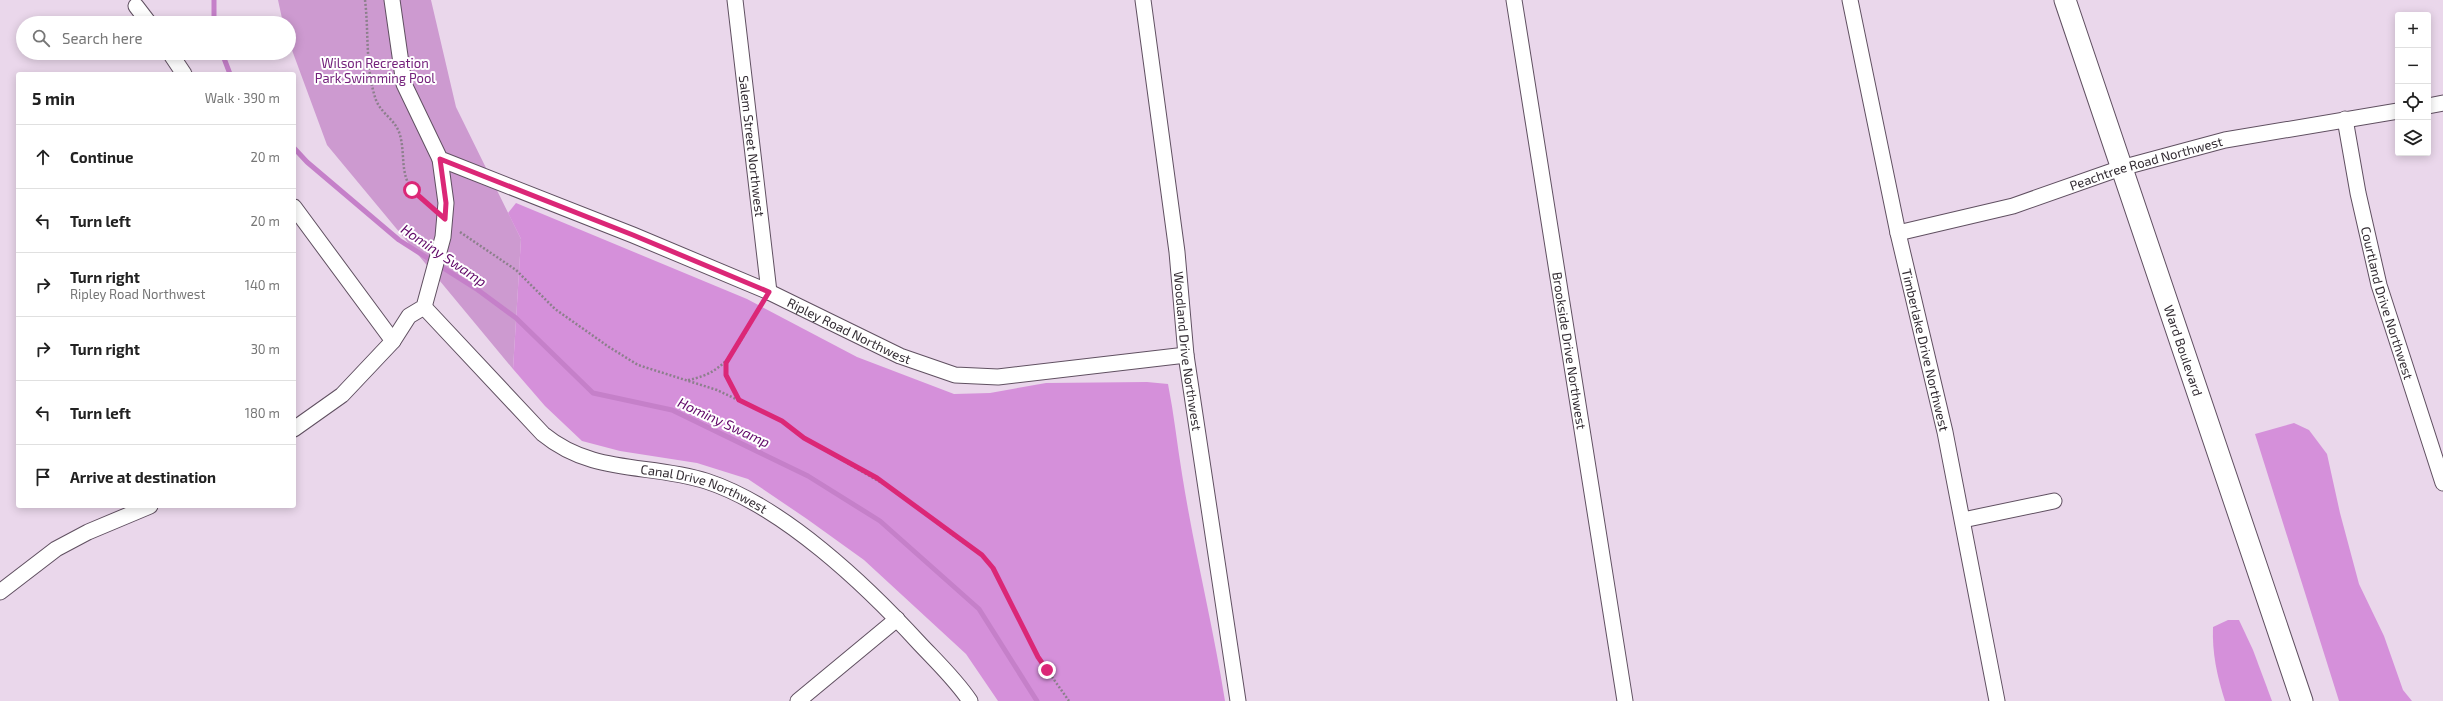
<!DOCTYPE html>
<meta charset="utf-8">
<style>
body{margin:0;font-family:"Exo 2",sans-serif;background:#f2f2f2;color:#222}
.controls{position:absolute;right:12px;top:12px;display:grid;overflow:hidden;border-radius:4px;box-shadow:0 2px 10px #0003}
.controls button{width:36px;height:36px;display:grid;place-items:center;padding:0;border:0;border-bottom:1px solid #e0e0e0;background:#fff;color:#222;font:20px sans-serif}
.stop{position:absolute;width:12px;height:12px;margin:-9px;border:3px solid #db2777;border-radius:50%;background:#fff}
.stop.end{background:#db2777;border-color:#fff;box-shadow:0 1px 4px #0008}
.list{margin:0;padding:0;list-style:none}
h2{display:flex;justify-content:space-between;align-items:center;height:52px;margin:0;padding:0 16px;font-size:17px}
h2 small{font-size:13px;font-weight:400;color:#767676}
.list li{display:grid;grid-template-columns:26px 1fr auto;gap:12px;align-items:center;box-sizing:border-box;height:64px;padding:0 16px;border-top:1px solid #e0e0e0}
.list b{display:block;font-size:15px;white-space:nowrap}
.list p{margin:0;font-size:13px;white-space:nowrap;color:#767676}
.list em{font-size:13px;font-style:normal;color:#767676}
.icon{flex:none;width:22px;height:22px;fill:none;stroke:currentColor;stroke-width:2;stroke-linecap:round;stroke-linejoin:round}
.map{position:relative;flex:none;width:2443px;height:701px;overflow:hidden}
.search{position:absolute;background:#fff;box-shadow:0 2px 10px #0003;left:16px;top:16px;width:280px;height:44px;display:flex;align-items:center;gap:10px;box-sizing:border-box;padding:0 14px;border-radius:22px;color:#767676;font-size:15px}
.panel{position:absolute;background:#fff;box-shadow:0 2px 10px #0003;left:16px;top:72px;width:280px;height:436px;border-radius:4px}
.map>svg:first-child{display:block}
.green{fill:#cd9ad0}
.forest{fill:#d590da}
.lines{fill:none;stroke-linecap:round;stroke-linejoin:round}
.stream{stroke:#c580c9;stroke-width:5}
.street-casing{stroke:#605061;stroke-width:17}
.secondary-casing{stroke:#605061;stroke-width:23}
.path{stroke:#8c7f8c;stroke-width:2.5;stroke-dasharray:2 2;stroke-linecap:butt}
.street{stroke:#fff;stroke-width:15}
.secondary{stroke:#fff;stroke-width:21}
.route{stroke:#db2777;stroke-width:5}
.labels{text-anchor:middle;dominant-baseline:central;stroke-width:4;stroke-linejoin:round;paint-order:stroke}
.park-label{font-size:13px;fill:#74217b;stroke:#fff}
.street-label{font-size:13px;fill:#322b32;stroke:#fff}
.water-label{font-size:14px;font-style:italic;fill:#600768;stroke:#fff}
</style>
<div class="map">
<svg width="2443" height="701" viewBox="0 0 2443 701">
<rect width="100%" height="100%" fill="#ead7eb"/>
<!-- green -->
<polygon class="green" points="278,0 431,0 456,107 521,239 513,369 327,145 289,42 289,23 283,23"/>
<!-- forest -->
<g class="forest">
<path d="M516 203 747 299 857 357 954 394 990 393 1046 383 1147 382 1168 384C1174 414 1177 444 1182 474 1194 550 1213 625 1225 701H998L966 654 864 560 807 519 748 479 697 463 620 451 582 441 545 406 513 369 521 239 508 213Z"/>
<polygon points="2294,423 2309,430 2327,454 2340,513 2359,584 2384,636 2403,690 2412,701 2339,701 2255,434"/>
<path d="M2228 620H2239L2253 650 2272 701H2225C2217 676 2212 653 2213 627Z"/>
</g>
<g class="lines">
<!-- stream -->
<g class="stream">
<polyline points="214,0 214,23"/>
<polyline points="222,53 230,74"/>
<polyline points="294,148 307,162 399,240 478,290 516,318 593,393 672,410 808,476 880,521 979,609 1037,701"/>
</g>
<!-- street casing -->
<g class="street-casing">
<g id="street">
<path id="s1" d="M392 0 404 84 440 159 633 235 769 292 900 356 955 375 998 377 1186 355"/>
<path id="s2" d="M735 0 769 292"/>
<path id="s3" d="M1143 0 1177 252 1186 355 1238 701"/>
<path id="s4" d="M1514 0 1625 701"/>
<path id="s5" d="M1850 0 1898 233 1945 432 1997 701"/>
<polyline points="136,6 149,23"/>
<polyline points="170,53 184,74"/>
<polyline points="2428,106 2443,103"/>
<path id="s6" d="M2345 119 2358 193 2379 285 2443 483"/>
<polyline points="294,207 393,341"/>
<path id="s7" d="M1898 233 2013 206 2121 168 2225 140 2398 111"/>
<path id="s8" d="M424 307 543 434C593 475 648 463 706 481 783 506 866 585 920 644 938 663 956 680 970 701"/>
<polyline points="294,429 342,395 393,341 409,316 424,307 443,237 446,203 440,159"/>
<polyline points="1963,520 2054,501"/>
<polyline points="0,592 56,549 88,532 150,506"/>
<polyline points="798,701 897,619"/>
</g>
</g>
<!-- secondary casing -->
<g class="secondary-casing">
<g id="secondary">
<path id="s9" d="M2065 0 2302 701"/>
</g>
</g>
<!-- path -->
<g class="path">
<path d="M365 0C369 32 365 69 376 100 381 113 394 119 399 132 406 151 399 174 413 191 418 196 424 200 429 205"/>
<polyline points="460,232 516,270 555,309 609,347 638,365 717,390 782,421 804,438 899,493 950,533 982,555 993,567 1038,657 1069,701"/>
<polyline points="726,364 726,375 739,400"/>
<path d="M688 380C732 372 739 340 761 306"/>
</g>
<!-- street -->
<use href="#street" class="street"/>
<!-- secondary -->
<use href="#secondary" class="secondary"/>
</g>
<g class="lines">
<!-- route -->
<polyline class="route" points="412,190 445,219 446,203 440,159 633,235 769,292 726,363 726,375 739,400 782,421 804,438 877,478 982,555 993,568 1038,657 1047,670"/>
</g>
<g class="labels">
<!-- park labels -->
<g class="park-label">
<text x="375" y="63">Wilson Recreation<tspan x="375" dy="15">Park Swimming Pool</tspan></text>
</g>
<!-- street labels -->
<g class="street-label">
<text stroke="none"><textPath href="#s2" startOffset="147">Salem Street Northwest</textPath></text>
<text stroke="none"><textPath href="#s7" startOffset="258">Peachtree Road Northwest</textPath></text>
<text stroke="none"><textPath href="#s6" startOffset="189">Courtland Drive Northwest</textPath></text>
<text stroke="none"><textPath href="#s1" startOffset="612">Ripley Road Northwest</textPath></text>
<text stroke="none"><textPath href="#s4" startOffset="355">Brookside Drive Northwest</textPath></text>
<text stroke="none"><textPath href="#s5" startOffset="358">Timberlake Drive Northwest</textPath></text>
<text stroke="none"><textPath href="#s3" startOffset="354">Woodland Drive Northwest</textPath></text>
<text stroke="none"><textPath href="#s9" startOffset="370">Ward Boulevard</textPath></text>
<text stroke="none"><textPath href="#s8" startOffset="346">Canal Drive Northwest</textPath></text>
</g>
<!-- water labels -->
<g class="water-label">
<text transform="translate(444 255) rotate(34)">Hominy Swamp</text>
<text transform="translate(724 422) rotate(25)">Hominy Swamp</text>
</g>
</g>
</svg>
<div class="controls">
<button>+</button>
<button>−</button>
<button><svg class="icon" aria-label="locate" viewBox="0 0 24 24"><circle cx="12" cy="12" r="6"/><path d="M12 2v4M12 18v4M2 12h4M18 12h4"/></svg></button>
<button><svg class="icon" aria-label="layers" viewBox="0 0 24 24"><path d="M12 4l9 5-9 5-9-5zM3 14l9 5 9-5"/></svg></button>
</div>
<div class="stop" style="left:412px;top:190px"></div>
<div class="stop end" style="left:1047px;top:670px"></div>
<div class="search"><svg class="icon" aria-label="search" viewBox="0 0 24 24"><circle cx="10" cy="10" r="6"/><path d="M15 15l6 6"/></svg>Search here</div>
<section class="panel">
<h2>5 min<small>Walk · 390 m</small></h2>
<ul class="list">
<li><svg class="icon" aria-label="ahead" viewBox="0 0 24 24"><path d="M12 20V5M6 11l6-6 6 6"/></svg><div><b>Continue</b></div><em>20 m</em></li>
<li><svg class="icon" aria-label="left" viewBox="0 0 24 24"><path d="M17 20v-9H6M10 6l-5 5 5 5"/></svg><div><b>Turn left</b></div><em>20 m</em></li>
<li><svg class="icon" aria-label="right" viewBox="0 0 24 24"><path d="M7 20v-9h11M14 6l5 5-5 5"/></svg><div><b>Turn right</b><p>Ripley Road Northwest</p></div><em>140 m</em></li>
<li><svg class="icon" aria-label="right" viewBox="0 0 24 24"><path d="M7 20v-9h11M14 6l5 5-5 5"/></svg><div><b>Turn right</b></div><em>30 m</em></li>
<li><svg class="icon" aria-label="left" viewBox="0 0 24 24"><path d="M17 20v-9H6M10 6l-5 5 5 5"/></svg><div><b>Turn left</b></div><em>180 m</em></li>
<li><svg class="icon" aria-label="arrive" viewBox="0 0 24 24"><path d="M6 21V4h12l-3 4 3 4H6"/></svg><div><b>Arrive at destination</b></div></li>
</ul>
</section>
</div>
